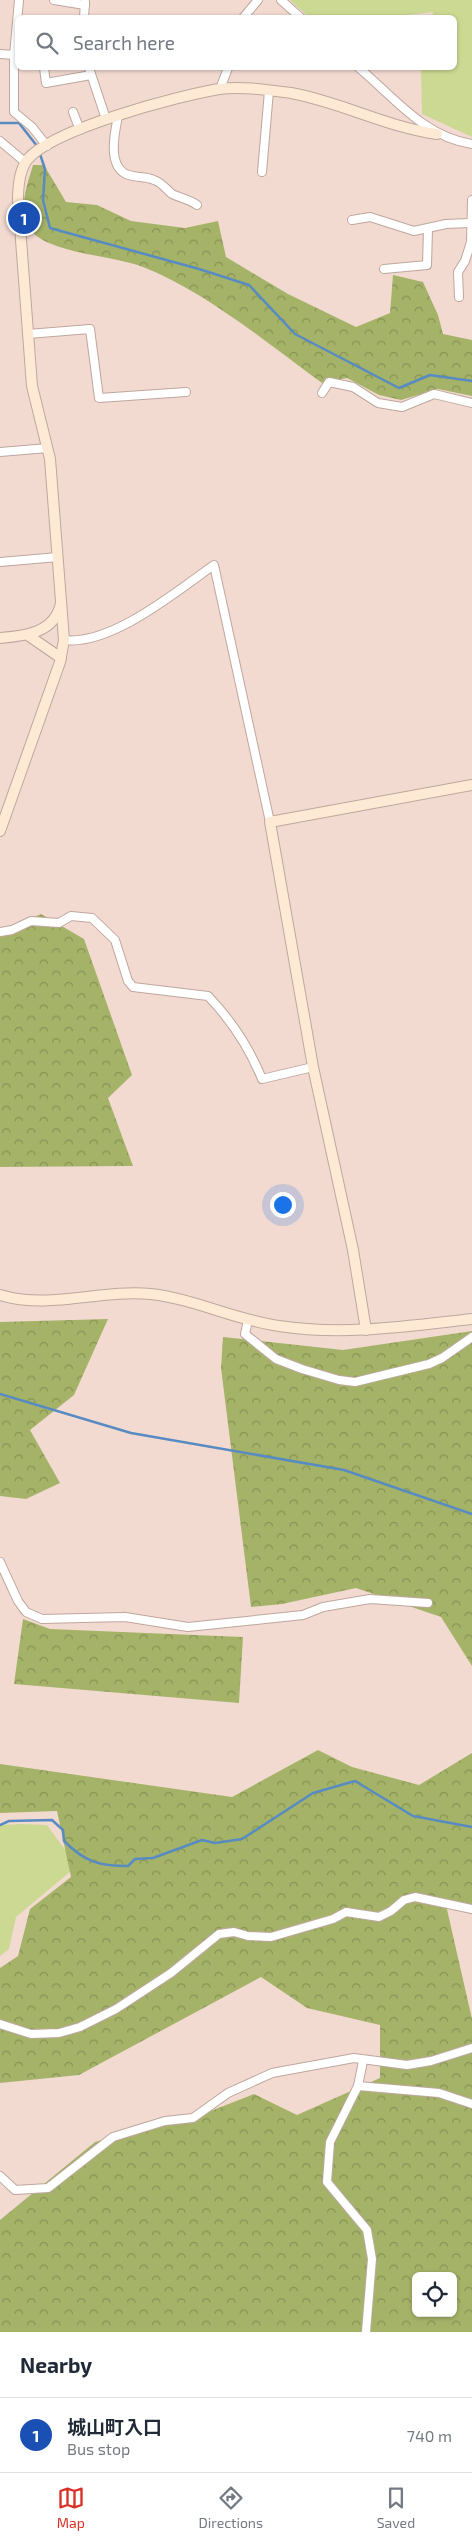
<!DOCTYPE html>
<meta charset="utf-8">
<style>
body{margin:0;font-family:"Exo 2","Noto Sans JP",sans-serif;background:#f2f2f3;color:#1f2937}
.controls{position:absolute;right:15px;bottom:15px;display:grid;overflow:hidden;border-radius:8px;box-shadow:0 1px 4px #0004}
.controls button{width:45px;height:45px;display:grid;place-items:center;padding:0;border:0;border-bottom:1px solid #e0e1e3;background:#fff;color:#1f2937;font:25px sans-serif}
.you{position:absolute;left:282px;top:1204px;width:18px;height:18px;margin:-12px;border:4px solid #fff;border-radius:50%;background:#1a73e8;box-shadow:0 0 0 8px #1a73e833}
.badge{display:grid;place-items:center;width:32px;height:32px;border-radius:50%;background:#d93025;color:#fff;font-size:16px;font-weight:700}
.pin{position:absolute;translate:-50% -50%;border:2px solid #fff;box-shadow:0 1px 5px #0006}
.list{margin:0;padding:0;list-style:none}
h2{display:flex;justify-content:space-between;align-items:center;height:65px;margin:0;padding:0 20px;font-size:21px}
h2 small{font-size:16px;font-weight:400;color:#747a83}
.list li{display:grid;grid-template-columns:32px 1fr auto;gap:15px;align-items:center;box-sizing:border-box;height:75px;padding:0 20px;border-top:1px solid #e0e1e3}
.list b{display:block;font-size:19px;white-space:nowrap}
.list p{margin:0;font-size:16px;white-space:nowrap;color:#747a83}
.list em{font-size:16px;font-style:normal;color:#747a83}
.icon{flex:none;width:28px;height:28px;fill:none;stroke:currentColor;stroke-width:2;stroke-linecap:round;stroke-linejoin:round}
.map{position:relative;flex:none;width:472px;height:2332px;overflow:hidden}
.search{position:absolute;background:#fff;box-shadow:0 1px 4px #0004;left:15px;right:15px;top:15px;height:55px;display:flex;align-items:center;gap:12px;box-sizing:border-box;padding:0 18px;border-radius:8px;color:#747a83;font-size:19px}
.sheet{height:140px;background:#fff}
nav{display:flex;justify-content:space-around;align-items:center;box-sizing:border-box;height:70px;border-top:1px solid #e0e1e3;background:#fff;font-size:14px;color:#747a83}
nav a{display:grid;justify-items:center;gap:2px}
nav .on{color:#d93025}
.map>svg:first-child{display:block}
.grass{fill:#cbd992}
.forest{fill:url(#forest-crowns);fill-rule:evenodd}
.lines{fill:none;stroke-linecap:round;stroke-linejoin:round}
.stream{stroke:#578bc2;stroke-width:2.5}
.street-casing{stroke:#bea79e;stroke-width:10}
.secondary-casing{stroke:#bea79e;stroke-width:12}
.street{stroke:#fff;stroke-width:8}
.secondary{stroke:#fde9d4;stroke-width:10}
</style>
<div class="map">
<svg width="472" height="2332" viewBox="0 0 472 2332">
<defs>
<pattern id="forest-crowns" width="20" height="18" patternUnits="userSpaceOnUse" patternTransform="scale(1.25)"><rect width="20" height="18" fill="#a5b368"/><path d="M2 6a3 3 0 1 1 6 0M12 15a3 3 0 1 1 6 0" fill="none" stroke="#879255"/></pattern>
</defs>
<rect width="100%" height="100%" fill="#f3dad1"/>
<!-- grass -->
<g class="grass">
<polygon points="290,0 472,0 472,137 422,114 421,68 454,68 454,18 432,17 433,12 384,18 309,17"/>
<polygon points="22,1824 47,1825 77,1866 16,1917 9,1949 0,1956 0,1825"/>
</g>
<!-- forest -->
<g class="forest">
<path d="M33 165H44L66 202 97 205 131 221 185 228 218 221 226 257 288 294 356 327 390 313 393 275 423 282 438 315 443 334 472 340V396L438 389 401 400 379 395 347 378 322 383C268 344 205 291 143 267 115 256 57 254 34 234 15 217 27 185 33 165Z"/>
<polygon points="41,914 84,939 132,1075 108,1098 133,1166 0,1167 0,932"/>
<polygon points="108,1319 74,1395 30,1430 60,1483 26,1499 0,1496 0,1322"/>
<polygon points="472,1331 472,1666 441,1617 356,1588 282,1604 251,1607 221,1368 223,1337 343,1350"/>
<polygon points="23,1619 50,1629 243,1637 239,1703 14,1684"/>
<path d="M318 1750 352 1767 419 1785 472 1753V1914L446 1905 472 2019V2332H0V2220L95 2142 165 2121 193 2118 254 2094 297 2115 380 2078V2025L307 2008 261 1977 79 2075 0 2083V1968L18 1956 30 1909 71 1877 57 1811 0 1813V1764L232 1797ZM416 2276H453V2313H416Z"/>
</g>
<g class="lines">
<!-- stream -->
<g class="stream">
<polyline points="0,123 19,123 37,146"/>
<polyline points="40,154 45,169 43,200 50,228 199,269 249,285 295,334 399,388 430,375 472,381"/>
<polyline points="0,1394 131,1433 344,1470 472,1514"/>
<path d="M0 1825 9 1821 52 1820 63 1830 64 1841C85 1862 99 1866 128 1866L135 1859 153 1858 202 1840 215 1843 242 1839 313 1793 355 1781 413 1816 472 1827"/>
</g>
<!-- street casing -->
<g class="street-casing">
<g id="street">
<polyline points="19,0 14,55 14,112 32,127 47,146"/>
<polyline points="54,0 85,5"/>
<polyline points="281,0 301,18"/>
<polyline points="84,18 85,2"/>
<polyline points="243,18 258,0"/>
<polyline points="0,54 14,55"/>
<polyline points="44,68 46,83 91,75"/>
<polyline points="89,68 106,119"/>
<path d="M359 68C394 97 424 137 472 144"/>
<polyline points="220,89 228,68"/>
<polyline points="73,112 80,130"/>
<path d="M118 116C115 131 107 165 126 174 135 178 145 176 154 180 161 182 166 189 172 194 180 198 189 199 197 205"/>
<polyline points="0,141 25,162"/>
<polyline points="262,172 269,91"/>
<polyline points="352,220 370,217 414,231 446,224 470,223"/>
<polyline points="384,269 427,265 428,229"/>
<polyline points="459,297 458,272 465,261 471,242 472,200"/>
<polyline points="28,334 90,329 99,398 186,392"/>
<polyline points="322,393 329,382 353,387 378,403 402,407 434,394 472,403"/>
<polyline points="0,452 48,448"/>
<polyline points="0,562 58,557"/>
<path d="M64 640C111 646 177 591 214 565L270 822"/>
<path d="M0 932 12 930 31 921 59 923 71 916 92 918 115 940 128 981 133 987 208 996C232 1021 249 1047 262 1079L313 1067"/>
<polyline points="248,1320 245,1334 276,1359 302,1369 339,1380 355,1382 429,1364 442,1358 472,1337"/>
<polyline points="0,1562 18,1601 26,1612 42,1619 125,1617 188,1627 303,1615 323,1607 370,1599 428,1603"/>
<polyline points="0,2024 31,2034 59,2033 80,2027 116,2009 171,1973 219,1934 234,1932 248,1936 271,1937 333,1919 346,1912 379,1917 391,1911 404,1900 415,1897 472,1909"/>
<polyline points="358,2086 363,2061"/>
<polyline points="0,2176 15,2190 48,2188 113,2137 165,2121 193,2118 228,2093 272,2073 354,2058 407,2065 431,2061 472,2048"/>
<polyline points="366,2332 372,2259 367,2230 327,2182 330,2142 358,2086 439,2093 472,2104"/>
</g>
</g>
<!-- secondary casing -->
<g class="secondary-casing">
<g id="secondary">
<polyline points="29,636 61,658"/>
<path d="M0 638C25 636 55 633 61 603"/>
<path d="M0 831 60 662 64 640 50 459 32 386 18 200C18 187 19 171 27 160 52 129 178 96 219 89 241 86 268 90 291 93 341 102 386 127 437 134"/>
<path d="M0 1295C50 1310 100 1289 151 1294 195 1299 235 1320 279 1326 343 1336 408 1326 472 1319"/>
<polyline points="366,1330 353,1250 313,1067 270,822 472,785"/>
</g>
</g>
<!-- street -->
<use href="#street" class="street"/>
<!-- secondary -->
<use href="#secondary" class="secondary"/>
</g>
</svg>
<div class="controls">
<button><svg class="icon" aria-label="locate" viewBox="0 0 24 24"><circle cx="12" cy="12" r="6"/><path d="M12 2v4M12 18v4M2 12h4M18 12h4"/></svg></button>
</div>
<div class="you"></div>
<div class="pin badge" style="left:24px;top:218px;background:#1a4fb4">1</div>
<div class="search"><svg class="icon" aria-label="search" viewBox="0 0 24 24"><circle cx="10" cy="10" r="6"/><path d="M15 15l6 6"/></svg>Search here</div>
</div>
<section class="sheet">
<h2>Nearby<small></small></h2>
<ul class="list">
<li><span class="badge" style="background:#1a4fb4">1</span><div><b>城山町入口</b><p>Bus stop</p></div><em>740 m</em></li>
</ul>
</section>
<nav>
<a class="on"><svg class="icon" aria-label="map" viewBox="0 0 24 24"><path d="M3 6l6-2 6 2 6-2v14l-6 2-6-2-6 2zM9 4v14M15 6v14"/></svg>Map</a>
<a><svg class="icon" aria-label="directions" viewBox="0 0 24 24"><path d="M12 3l9 9-9 9-9-9zM9 14v-3h6M13 9l2 2-2 2"/></svg>Directions</a>
<a><svg class="icon" aria-label="saved" viewBox="0 0 24 24"><path d="M7 4h10v16l-5-4-5 4z"/></svg>Saved</a>
</nav>
